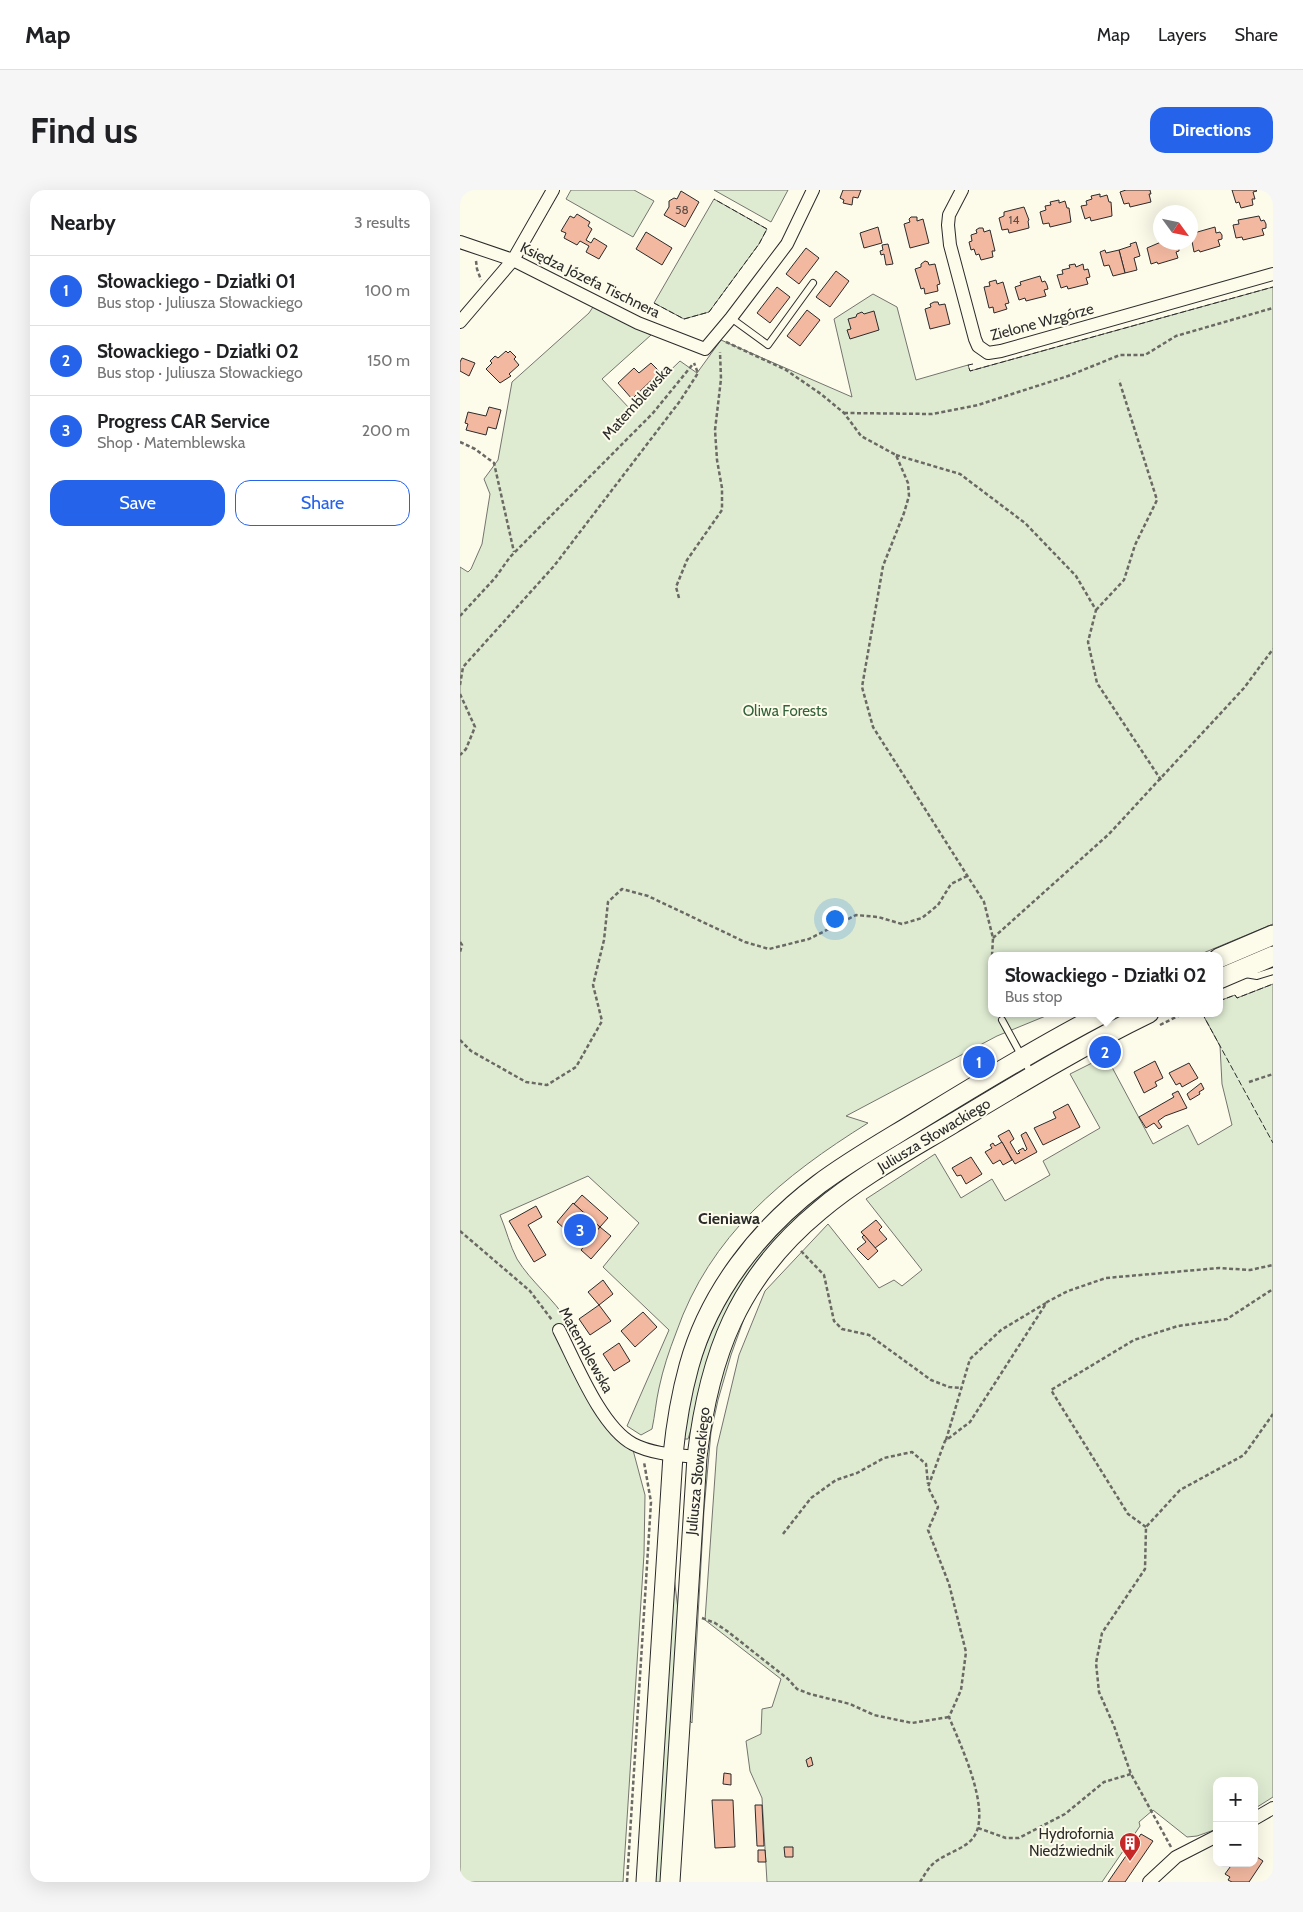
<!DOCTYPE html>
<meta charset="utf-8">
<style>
body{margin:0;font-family:Cabin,sans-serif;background:#f6f6f6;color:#202124}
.controls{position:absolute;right:15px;bottom:15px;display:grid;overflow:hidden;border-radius:10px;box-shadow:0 5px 20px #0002}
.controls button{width:45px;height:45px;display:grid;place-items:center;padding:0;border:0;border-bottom:1px solid #e0e0e0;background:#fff;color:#202124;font:25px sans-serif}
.compass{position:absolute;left:693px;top:15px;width:45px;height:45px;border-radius:50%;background:#fff;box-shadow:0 5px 20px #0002;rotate:123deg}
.you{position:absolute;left:374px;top:728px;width:18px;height:18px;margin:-12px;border:4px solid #fff;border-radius:50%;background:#1a73e8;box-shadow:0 0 0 8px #1a73e833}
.badge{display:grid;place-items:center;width:32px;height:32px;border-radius:50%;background:#2563eb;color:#fff;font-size:16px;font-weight:700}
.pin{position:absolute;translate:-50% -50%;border:2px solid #fff;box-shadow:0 1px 5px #0006}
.popup{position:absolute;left:528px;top:762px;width:235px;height:65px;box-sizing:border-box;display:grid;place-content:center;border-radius:10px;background:#fff;filter:drop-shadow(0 1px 4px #0005);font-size:16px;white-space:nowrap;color:#757577}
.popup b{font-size:19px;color:#202124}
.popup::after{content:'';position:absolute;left:50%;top:100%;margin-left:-10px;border:10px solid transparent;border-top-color:#fff}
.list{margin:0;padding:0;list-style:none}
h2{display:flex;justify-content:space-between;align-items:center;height:65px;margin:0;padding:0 20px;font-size:21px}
h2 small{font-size:16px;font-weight:400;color:#757577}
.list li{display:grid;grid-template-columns:32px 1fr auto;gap:15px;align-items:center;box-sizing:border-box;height:70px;padding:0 20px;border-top:1px solid #e0e0e0}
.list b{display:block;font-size:19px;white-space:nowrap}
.list p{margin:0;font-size:16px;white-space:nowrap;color:#757577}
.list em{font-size:16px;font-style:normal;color:#757577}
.actions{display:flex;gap:10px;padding:15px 20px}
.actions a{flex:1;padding:11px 0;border:1px solid #2563eb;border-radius:15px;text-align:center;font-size:18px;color:#2563eb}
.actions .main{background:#2563eb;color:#fff}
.map{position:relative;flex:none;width:813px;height:1692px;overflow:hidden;border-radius:15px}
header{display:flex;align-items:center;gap:30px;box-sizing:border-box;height:70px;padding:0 25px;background:#fff;border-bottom:1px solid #e0e0e0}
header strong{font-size:24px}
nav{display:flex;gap:28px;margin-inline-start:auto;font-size:18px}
.intro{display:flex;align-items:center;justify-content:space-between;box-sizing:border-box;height:120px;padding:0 30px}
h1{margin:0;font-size:35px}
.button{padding:12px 22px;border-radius:15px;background:#2563eb;color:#fff;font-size:18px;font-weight:700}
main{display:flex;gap:30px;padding:0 30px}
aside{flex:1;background:#fff;border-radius:15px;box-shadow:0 5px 20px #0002}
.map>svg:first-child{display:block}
.green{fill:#deebd1;stroke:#74746e}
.building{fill:#f2b8a0;stroke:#2b2b2b}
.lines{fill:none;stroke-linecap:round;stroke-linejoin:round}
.service-casing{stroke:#2b2b2b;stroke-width:8}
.minor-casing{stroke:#2b2b2b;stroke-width:14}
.primary-casing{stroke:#2b2b2b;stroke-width:21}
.path{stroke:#6a6964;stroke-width:2.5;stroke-dasharray:4 2.5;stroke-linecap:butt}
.service{stroke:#fdfbea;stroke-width:6}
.minor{stroke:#fdfbea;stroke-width:12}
.primary{stroke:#fdfbea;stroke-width:19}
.fence{stroke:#2b2b2b;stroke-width:1;stroke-dasharray:6 2.5;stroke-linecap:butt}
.labels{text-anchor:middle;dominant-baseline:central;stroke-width:4;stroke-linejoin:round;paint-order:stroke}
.number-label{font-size:12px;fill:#5d4e48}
.street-label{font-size:15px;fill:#2b2b2b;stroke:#fdfbea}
.park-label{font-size:15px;fill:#34623c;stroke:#fdfbea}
.poi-label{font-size:15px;fill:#2b2b2b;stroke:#fdfbea;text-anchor:end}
.neighbourhood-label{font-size:16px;font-weight:bold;fill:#2b2b2b;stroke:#fdfbea}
</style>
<header>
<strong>Map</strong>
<nav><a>Map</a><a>Layers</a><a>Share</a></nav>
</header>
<div class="intro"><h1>Find us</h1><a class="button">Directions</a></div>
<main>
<aside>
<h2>Nearby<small>3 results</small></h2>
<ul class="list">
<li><span class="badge">1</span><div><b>Słowackiego - Działki 01</b><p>Bus stop · Juliusza Słowackiego</p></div><em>100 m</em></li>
<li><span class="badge">2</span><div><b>Słowackiego - Działki 02</b><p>Bus stop · Juliusza Słowackiego</p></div><em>150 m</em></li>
<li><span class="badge">3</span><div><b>Progress CAR Service</b><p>Shop · Matemblewska</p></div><em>200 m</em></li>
</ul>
<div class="actions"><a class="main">Save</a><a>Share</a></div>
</aside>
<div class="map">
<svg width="813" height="1692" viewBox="0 0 813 1692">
<rect width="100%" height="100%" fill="#fdfbea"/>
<!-- green -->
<g class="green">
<polygon points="111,0 174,0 194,11 173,47 106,9"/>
<polygon points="254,0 328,0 311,32"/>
<polygon points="254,9 307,39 299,54 249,122 224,129 194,113"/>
<path d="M813 97V734L736 766H531V823H593L537 846 386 926 408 933C323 986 250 1045 216 1143 209 1161 203 1179 199 1198 196 1211 195 1225 192 1239L181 1245 167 1236 209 1140 143 1077 179 1033 128 986 40 1025C46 1039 50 1056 57 1069 71 1092 94 1109 108 1132L101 1153 173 1260 185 1305 184 1364 163 1692H0V377L8 382 11 379 22 354 30 304 24 289 38 270 52 192 129 123 133 117 191 145 142 189 170 219 220 171 237 183 261 150 392 207 374 129 413 104 437 117 456 190 508 175 510 181Z"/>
<polygon points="813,794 813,1607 794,1619 794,1591 757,1591 757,1639 737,1646 727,1647 693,1620 679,1632 680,1636 642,1692 307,1692 302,1608 290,1581 286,1551 301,1544 302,1519 312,1517 321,1489 245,1430 257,1257 279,1165 305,1101 368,1034 419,1098 434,1090 442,1096 462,1080 406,1009 475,964 501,1008 532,989 545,1011 590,985 583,971 640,938 610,884 646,866 693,954 728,935 738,955 772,935 762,894 760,856 742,823 759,823 759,811 775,805 777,808"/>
<polygon points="663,823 671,823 579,872 576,872 576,870"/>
<path d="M545 888 546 891 316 1050 233 1233 228 1249H224C231 1168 267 1092 325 1034 357 1002 397 978 435 955 472 933 508 910 545 888Z"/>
<path d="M285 1126 271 1165 258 1210 251 1242 244 1320 232 1533 229 1530C232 1472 236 1414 240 1356 244 1279 246 1195 285 1126Z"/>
<polygon points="214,1387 219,1427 203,1692 195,1692"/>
</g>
<!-- building -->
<g class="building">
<polygon points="383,0 401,0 398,8 393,7 392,15 383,13 384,10 380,8"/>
<polygon points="666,0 690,0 691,4 689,4 691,12 670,17 669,13 664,14 660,2"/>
<polygon points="772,0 796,0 797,1 793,2 795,9 792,9 793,15 781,18 779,12 776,13"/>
<polygon points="221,1 239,12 225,37 204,25 209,17 209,11 214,8 217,9"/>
<polygon points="640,4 640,7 647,5 649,12 651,12 652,26 631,31 630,27 625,29 621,16 627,15 626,11 632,9 631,6"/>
<polygon points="599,10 599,13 605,11 607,18 609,18 611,32 590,37 589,33 583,34 580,22 586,20 585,16 591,15 590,12"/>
<polygon points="564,17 569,30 568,31 569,38 549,43 548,39 542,40 539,28 544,26 544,22"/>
<polygon points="117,24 130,32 128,36 132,39 126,50 131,53 134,48 147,56 139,69 126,62 129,56 120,51 117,55 104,48 106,43 101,41 110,26 114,28"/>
<polygon points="799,26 801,31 804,30 806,34 806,38 802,39 804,45 783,50 782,47 776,48 773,35 779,34 778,30"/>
<polygon points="451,27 457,27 457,31 463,29 469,53 450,58 444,34 450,32 449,29"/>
<polygon points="418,37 422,53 404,58 400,43"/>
<polygon points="755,37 756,43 760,42 762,45 762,49 758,50 760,56 740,62 739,60 734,62 731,46 735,45 734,43"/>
<polygon points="519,38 523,38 524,42 530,40 535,61 532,61 533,67 521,70 519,64 516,65 514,59 511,60 509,52 512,51 511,45 517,43 516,40"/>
<polygon points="186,42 212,58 202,75 176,59"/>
<polygon points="676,52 680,66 674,68 677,80 665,83 659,60 671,56 670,54"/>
<polygon points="701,52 717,54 719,57 719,61 716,62 718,68 698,74 697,72 691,74 687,58"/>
<polygon points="428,54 433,74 426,75 424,64 421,65 420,61 423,60 422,55"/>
<polygon points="346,58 359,68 339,94 326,84"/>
<polygon points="645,60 646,63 659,60 665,83 653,86 649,75 644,76 640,62"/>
<polygon points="465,71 468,72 469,75 475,74 480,94 477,95 478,101 465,104 464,98 461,99 455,79 461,77 461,74"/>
<polygon points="615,74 616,77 623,74 624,80 628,79 630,87 626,88 628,94 608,99 607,96 601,98 597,85 603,84 602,80 610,78 609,75"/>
<polygon points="376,81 389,91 370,117 356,107"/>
<polygon points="580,86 582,92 585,91 587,95 588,99 584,100 586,106 566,111 565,108 559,110 555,97 561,95 560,92"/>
<polygon points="536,90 537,94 543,92 549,113 545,114 547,119 534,123 533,117 529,118 524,97 530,96 529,92"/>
<polygon points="317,97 330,107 310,133 297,123"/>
<polygon points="474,112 478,112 479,115 485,114 490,134 470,139 465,119 471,117 470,114"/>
<polygon points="347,120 360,130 340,156 327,146"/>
<polygon points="414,121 419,140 390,149 387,140 391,139 388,129 396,127 397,124 402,122 404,124"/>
<polygon points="46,161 48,163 50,161 56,167 54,169 59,175 49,184 51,186 40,193 26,179 32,173 30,171 35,166 38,168"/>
<polygon points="2,168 15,173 9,186 0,181 0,172"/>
<polygon points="191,173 200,182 172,209 158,193 174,178 179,183"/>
<polygon points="29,217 41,220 36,239 28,237 26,245 6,240 8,234 5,233 8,222 26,226"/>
<polygon points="695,871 703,888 695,892 697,896 684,903 674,882"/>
<polygon points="729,873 738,888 722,897 720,893 716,895 709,883"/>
<polygon points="741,893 744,899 739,902 740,904 730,910 727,904"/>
<polygon points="718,901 727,918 705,926 698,931 702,937 699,939 694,933 686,938 679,927 714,907 712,904"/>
<polygon points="608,914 620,937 583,955 574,938 596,928 593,922"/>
<polygon points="549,940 554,949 550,952 557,964 560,963 558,961 563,958 565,961 567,959 561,945 566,942 577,962 555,974 538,946"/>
<polygon points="542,952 552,970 543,975 540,970 533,974 525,962 532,958 530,955 533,953 535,956"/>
<polygon points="511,967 522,984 506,994 501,985 497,986 492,978"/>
<polygon points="122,1005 148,1028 140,1037 114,1014"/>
<polygon points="113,1013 140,1037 124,1056 97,1032"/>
<polygon points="76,1016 82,1027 68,1035 86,1065 74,1072 49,1031"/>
<polygon points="416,1030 422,1037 419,1040 427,1049 415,1058 401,1042"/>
<polygon points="140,1037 151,1046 131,1069 121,1060"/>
<polygon points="404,1045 418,1061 408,1070 397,1059 406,1052 402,1047"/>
<polygon points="143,1090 153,1104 139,1115 128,1102"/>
<polygon points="139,1115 151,1131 130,1145 119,1129"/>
<polygon points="183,1122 197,1137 175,1157 161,1141"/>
<polygon points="159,1153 170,1171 154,1181 143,1164"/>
<polygon points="351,1567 353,1575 348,1577 346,1570"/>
<polygon points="264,1583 271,1584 271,1595 263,1594"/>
<polygon points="252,1610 273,1610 275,1657 255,1658"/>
<polygon points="295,1615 302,1615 304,1656 297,1656"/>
<polygon points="681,1644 693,1651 665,1692 648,1692"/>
<polygon points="324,1657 333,1657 333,1667 325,1667"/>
<polygon points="298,1660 305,1660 306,1672 298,1672"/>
<polygon points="794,1665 803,1671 789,1692 772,1692 768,1690 770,1687 765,1684 773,1673 780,1676 781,1673 794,1673"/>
</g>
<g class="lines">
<!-- service casing -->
<g class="service-casing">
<g id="service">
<polyline points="271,128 308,155 353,93"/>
<polyline points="785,784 797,786 813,781"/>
<polyline points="542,830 572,885"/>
</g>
</g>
<!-- minor casing -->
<g class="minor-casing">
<g id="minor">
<polyline points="502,0 489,25 488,35 490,55 515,149 518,156 528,163 541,161 813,84"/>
<polyline points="0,52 53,70 178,133 245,159 271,128 327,54 353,0"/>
<polyline points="0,132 53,70 93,0"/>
<path d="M99 1140C116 1173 141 1237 173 1254 192 1264 216 1265 237 1267"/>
<polyline points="794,1629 813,1618"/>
<polyline points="689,1692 716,1667 757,1646"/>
</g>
</g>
<!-- primary casing -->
<g class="primary-casing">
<g id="primary">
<polyline points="759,768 813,745"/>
<polyline points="759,789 813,766"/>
<path d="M186 1692 213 1265C216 1235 221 1205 229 1176 249 1103 299 1039 359 994 391 970 427 950 461 929 521 892 581 856 644 823"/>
<path d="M210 1692 237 1267C249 1165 278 1088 359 1021 399 987 447 961 492 934 557 895 621 856 689 823"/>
</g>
</g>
<!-- path -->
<g class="path">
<polyline points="16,71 17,79 21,90"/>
<polyline points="266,152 326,180 361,204 384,223 401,246 436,265 448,293 449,306 444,323 423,376 402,497 413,537 524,712 533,748 532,766"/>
<polyline points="384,223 472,224 518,215 608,186 660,165 685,165 716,146 813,118"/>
<polyline points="0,252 15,259 34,273 54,362"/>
<polyline points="436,265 500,284 565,333 616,386 636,420 628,452 637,493 701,590"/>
<polyline points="219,408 216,397 227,370 262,320 262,298 257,270 255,240 261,189 260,162"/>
<polyline points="636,420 664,390 675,355 697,310 659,190"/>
<polyline points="0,426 35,388 50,367 193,223 233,174"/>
<polyline points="0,495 3,477 94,376 220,211 238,183 234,173"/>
<polyline points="0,504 15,537 6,559 0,565"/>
<polyline points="533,748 649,644 784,498 813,459"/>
<polyline points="0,752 2,755 0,762"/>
<polyline points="531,772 530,800 531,804"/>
<polyline points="700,835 724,823"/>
<polyline points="0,850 11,861 66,892 87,895 116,877 142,831 133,795 144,750 148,712 162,699 188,706 285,752 309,759 349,749 396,725 418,727 442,734 462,728 478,715 491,694 509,685"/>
<polyline points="789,892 813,884"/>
<polyline points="0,1041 70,1101 92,1130"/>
<polyline points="341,1061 364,1085 374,1131 382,1139 409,1145 471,1190 489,1197 501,1198"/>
<polyline points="486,1250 510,1169 541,1140 586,1113"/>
<polyline points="686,1337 668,1324 591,1200 674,1150 718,1136 767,1129 813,1099"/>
<polyline points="323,1344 351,1308 376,1290 397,1283 424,1268 452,1262 466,1274 468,1294"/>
<polyline points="242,1428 255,1433 267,1441 328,1489 337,1499 350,1504 390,1514 414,1525 452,1533 489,1527"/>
<polyline points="518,1638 546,1648 559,1648 605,1624 644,1592 671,1584"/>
<polyline points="711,1657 671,1584 654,1536 639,1502 636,1473 642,1443 685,1379 686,1337 720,1300 784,1265 813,1224"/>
<polyline points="167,1692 191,1312 184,1272"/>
<path d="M460 1692C464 1686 468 1678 474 1673 484 1664 505 1659 513 1648 533 1622 500 1554 489 1527L501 1500 506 1462 489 1394 468 1340 478 1317 468 1297 485 1251 510 1232 587 1112 608 1101 646 1088 759 1078 790 1080 813 1075"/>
</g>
<!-- service -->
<use href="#service" class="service"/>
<!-- minor -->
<use href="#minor" class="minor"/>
<!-- primary -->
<use href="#primary" class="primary"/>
<!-- fence -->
<g class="fence">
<polyline points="194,113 224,129 249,122 299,54 307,39 254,9"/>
<polyline points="513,174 508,175 510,181 813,97"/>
<polyline points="759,811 775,805 777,808 813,794"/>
<polyline points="742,823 813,953"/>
</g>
</g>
<!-- icons -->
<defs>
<g id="building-pin" transform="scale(1.125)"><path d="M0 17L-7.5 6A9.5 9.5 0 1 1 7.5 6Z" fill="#c62828" stroke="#fdfbea"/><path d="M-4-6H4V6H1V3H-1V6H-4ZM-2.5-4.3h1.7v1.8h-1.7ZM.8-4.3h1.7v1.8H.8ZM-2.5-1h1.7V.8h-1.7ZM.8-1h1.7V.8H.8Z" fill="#fff"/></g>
</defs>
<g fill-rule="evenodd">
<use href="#building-pin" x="670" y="1653"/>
</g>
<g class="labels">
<!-- number labels -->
<g class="number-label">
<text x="222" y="19">58</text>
<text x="554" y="29">14</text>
</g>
<!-- street labels -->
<g class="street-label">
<text transform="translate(130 90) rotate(26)">Księdza Józefa Tischnera</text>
<text transform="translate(582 132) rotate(-15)">Zielone Wzgórze</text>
<text transform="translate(177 212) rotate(-48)">Matemblewska</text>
<text transform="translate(474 945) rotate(-31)">Juliusza Słowackiego</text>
<text transform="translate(126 1160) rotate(61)">Matemblewska</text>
<text transform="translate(238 1281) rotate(-84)">Juliusza Słowackiego</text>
</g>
<!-- park labels -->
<g class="park-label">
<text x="325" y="521">Oliwa Forests</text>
</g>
<!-- poi labels -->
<g class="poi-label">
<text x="654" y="1644">Hydrofornia<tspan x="654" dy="17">Niedźwiednik</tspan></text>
</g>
<!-- neighbourhood labels -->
<g class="neighbourhood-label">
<text x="269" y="1028">Cieniawa</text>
</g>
</g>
</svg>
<div class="controls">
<button>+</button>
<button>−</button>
</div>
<svg class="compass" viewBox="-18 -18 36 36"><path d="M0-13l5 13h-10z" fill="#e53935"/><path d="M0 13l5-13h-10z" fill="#757577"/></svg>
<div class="you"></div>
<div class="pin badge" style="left:519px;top:872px">1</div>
<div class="pin badge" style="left:645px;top:862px">2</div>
<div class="popup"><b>Słowackiego - Działki 02</b>Bus stop</div>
<div class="pin badge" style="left:120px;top:1040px">3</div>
</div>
</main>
